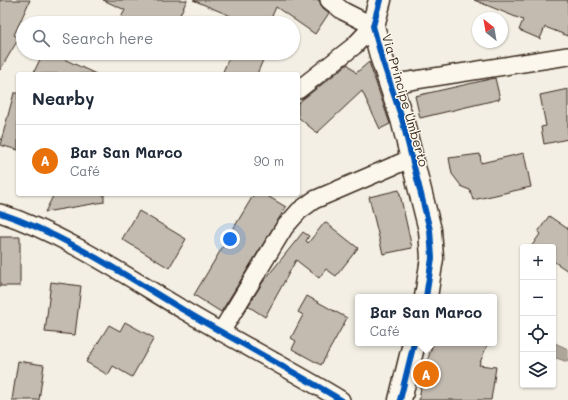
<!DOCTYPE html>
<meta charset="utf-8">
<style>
body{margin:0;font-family:Mali,sans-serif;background:#f2f2f3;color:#1f2937}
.controls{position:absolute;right:12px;bottom:12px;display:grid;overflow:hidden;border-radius:4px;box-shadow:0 1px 3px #0004}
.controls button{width:36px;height:36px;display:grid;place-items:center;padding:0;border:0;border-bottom:1px solid #e0e1e3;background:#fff;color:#1f2937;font:20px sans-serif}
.compass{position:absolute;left:472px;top:12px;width:36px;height:36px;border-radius:50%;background:#fff;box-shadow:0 1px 3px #0004;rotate:329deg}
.you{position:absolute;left:230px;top:239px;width:14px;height:14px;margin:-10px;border:3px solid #fff;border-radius:50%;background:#1a73e8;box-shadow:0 0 0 6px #1a73e833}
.badge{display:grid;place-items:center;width:26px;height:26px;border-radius:50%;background:#7c3aed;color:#fff;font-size:13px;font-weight:700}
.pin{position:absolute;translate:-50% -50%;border:2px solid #fff;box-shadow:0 1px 4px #0006}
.popup{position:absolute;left:355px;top:294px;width:142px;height:52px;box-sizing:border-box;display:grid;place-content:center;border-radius:4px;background:#fff;filter:drop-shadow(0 1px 3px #0005);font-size:13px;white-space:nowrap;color:#747a83}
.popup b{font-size:15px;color:#1f2937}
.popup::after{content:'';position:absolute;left:50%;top:100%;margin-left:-8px;border:8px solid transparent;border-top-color:#fff}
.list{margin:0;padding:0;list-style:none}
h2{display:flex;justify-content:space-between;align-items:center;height:52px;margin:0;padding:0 16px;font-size:17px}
h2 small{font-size:13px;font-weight:400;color:#747a83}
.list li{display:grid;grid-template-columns:26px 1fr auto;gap:12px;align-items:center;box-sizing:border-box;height:72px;padding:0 16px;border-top:1px solid #e0e1e3}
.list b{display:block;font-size:15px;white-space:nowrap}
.list p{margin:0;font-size:13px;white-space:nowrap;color:#747a83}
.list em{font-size:13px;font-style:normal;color:#747a83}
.icon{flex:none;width:22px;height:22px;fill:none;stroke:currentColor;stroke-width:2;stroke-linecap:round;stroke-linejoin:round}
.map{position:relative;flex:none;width:568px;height:400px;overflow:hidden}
.search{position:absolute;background:#fff;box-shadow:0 1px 3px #0004;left:16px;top:16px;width:284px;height:44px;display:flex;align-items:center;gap:10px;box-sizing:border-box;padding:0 14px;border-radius:22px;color:#747a83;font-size:15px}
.panel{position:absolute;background:#fff;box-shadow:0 1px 3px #0004;left:16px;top:72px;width:284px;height:124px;border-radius:4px}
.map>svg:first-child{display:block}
.water{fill:#afa69a;stroke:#817468}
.building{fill:#c3bbb0;stroke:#3b2a1e}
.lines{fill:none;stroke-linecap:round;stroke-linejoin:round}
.street-casing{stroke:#3b2a1e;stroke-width:20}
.secondary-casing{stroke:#3b2a1e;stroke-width:25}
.street{stroke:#fbf7ec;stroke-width:17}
.secondary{stroke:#fbf7ec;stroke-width:22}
.cycleway-casing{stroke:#fbf7ec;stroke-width:8}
.cycleway{stroke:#0057b8;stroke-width:6}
.labels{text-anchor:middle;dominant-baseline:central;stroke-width:3;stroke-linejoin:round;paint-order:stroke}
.street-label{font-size:13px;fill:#3b2a1e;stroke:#fbf7ec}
</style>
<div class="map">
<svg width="568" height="400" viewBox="0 0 568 400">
<rect width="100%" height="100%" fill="#f3efe4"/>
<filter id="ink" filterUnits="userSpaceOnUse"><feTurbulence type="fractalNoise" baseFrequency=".025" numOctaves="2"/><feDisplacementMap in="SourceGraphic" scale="8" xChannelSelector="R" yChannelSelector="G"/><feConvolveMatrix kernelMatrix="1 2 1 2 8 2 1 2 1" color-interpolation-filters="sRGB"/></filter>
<g filter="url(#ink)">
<!-- water -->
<polygon class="water" points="555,343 568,349 568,362 553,357"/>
<!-- building -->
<g class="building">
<polygon points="0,0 30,0 14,35 19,38 0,70"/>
<polygon points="103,0 187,0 176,23 118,23 125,10"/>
<polygon points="193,0 319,0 323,8 329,13 315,34 276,7 269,23 247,23"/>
<polygon points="474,0 568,0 568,36 545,27 540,39 519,30 523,20"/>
<polygon points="43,53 51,53 96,74 33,74"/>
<polygon points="231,53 266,53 257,74 222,74"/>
<polygon points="369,62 390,124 380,129 362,91 317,133 298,117 298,103 348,64 356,73"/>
<polygon points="495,78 500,99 420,118 415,96"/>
<polygon points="568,89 568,139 544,144 541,127 546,126 540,95"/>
<polygon points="14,93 18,93 18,150 0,145"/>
<polygon points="524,153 531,187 473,200 470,190 462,187 452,174 449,158 480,154 481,163"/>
<polygon points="399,190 412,248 383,254 369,197"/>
<polygon points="54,194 104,194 104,202 45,212"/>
<polygon points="254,194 264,194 286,207 221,312 194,295"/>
<polygon points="139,211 186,239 169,268 122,239"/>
<polygon points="549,216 568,229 568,271 553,261 553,247 531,247 540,234 538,232"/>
<polygon points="325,222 358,248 336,276 326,269 319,278 296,260 265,317 248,306 263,282 303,232 309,236 306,241 308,243"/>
<rect x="0" y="237" width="20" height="49"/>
<polygon points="51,282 81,286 75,335 45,332"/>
<polygon points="307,296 347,318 321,365 292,349 296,341 291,338 303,315 298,312"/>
<polygon points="125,322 154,338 132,377 113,366 108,375 86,362 109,325 120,331"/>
<polygon points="433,343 488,343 479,365 496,367 491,400 419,400 421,387 419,387"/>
<polygon points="18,361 44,365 39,400 12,400"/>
</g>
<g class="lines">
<!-- street casing -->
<g class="street-casing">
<g id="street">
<polyline points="390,84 568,56"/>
<polyline points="298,90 354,46 373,26 343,11 329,0"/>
<path d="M0 213C66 235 126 276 185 311 237 342 290 369 341 400"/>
<polyline points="221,332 284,228 299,211 314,200 412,158"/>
</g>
</g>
<!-- secondary casing -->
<g class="secondary-casing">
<g id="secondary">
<polyline points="380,0 373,26 382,59 402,119 430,230 432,258 426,297"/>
<polyline points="400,400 414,343"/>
</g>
</g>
<!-- street -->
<use href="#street" class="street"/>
<!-- secondary -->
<use href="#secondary" class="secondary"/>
<!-- cycleway casing -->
<g class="cycleway-casing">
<g id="cycleway">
<polyline points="380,0 373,26 382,59 402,119 430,230 432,258 426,297"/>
<path d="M0 213C66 235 126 276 185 311 237 342 290 369 341 400"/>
<polyline points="400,400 414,343"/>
</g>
</g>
<!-- cycleway -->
<use href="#cycleway" class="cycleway"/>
</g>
</g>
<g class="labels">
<!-- street labels -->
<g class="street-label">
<text transform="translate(406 100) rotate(74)">Via Principe Umberto</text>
</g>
</g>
</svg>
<div class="controls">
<button>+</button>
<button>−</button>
<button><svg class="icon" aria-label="locate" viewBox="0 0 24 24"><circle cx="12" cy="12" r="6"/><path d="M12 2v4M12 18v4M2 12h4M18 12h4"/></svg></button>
<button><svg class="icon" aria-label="layers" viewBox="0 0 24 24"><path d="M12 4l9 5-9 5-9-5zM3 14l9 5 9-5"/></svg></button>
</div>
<svg class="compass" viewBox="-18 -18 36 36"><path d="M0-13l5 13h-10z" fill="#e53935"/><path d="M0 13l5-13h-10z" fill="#747a83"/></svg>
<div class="you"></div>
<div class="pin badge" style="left:426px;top:374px;background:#e8710a">A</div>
<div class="popup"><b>Bar San Marco</b>Café</div>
<div class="search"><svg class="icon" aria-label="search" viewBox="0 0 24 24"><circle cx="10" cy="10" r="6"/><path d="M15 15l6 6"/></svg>Search here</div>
<section class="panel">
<h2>Nearby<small></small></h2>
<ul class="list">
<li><span class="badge" style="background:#e8710a">A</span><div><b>Bar San Marco</b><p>Café</p></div><em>90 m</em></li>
</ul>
</section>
</div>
